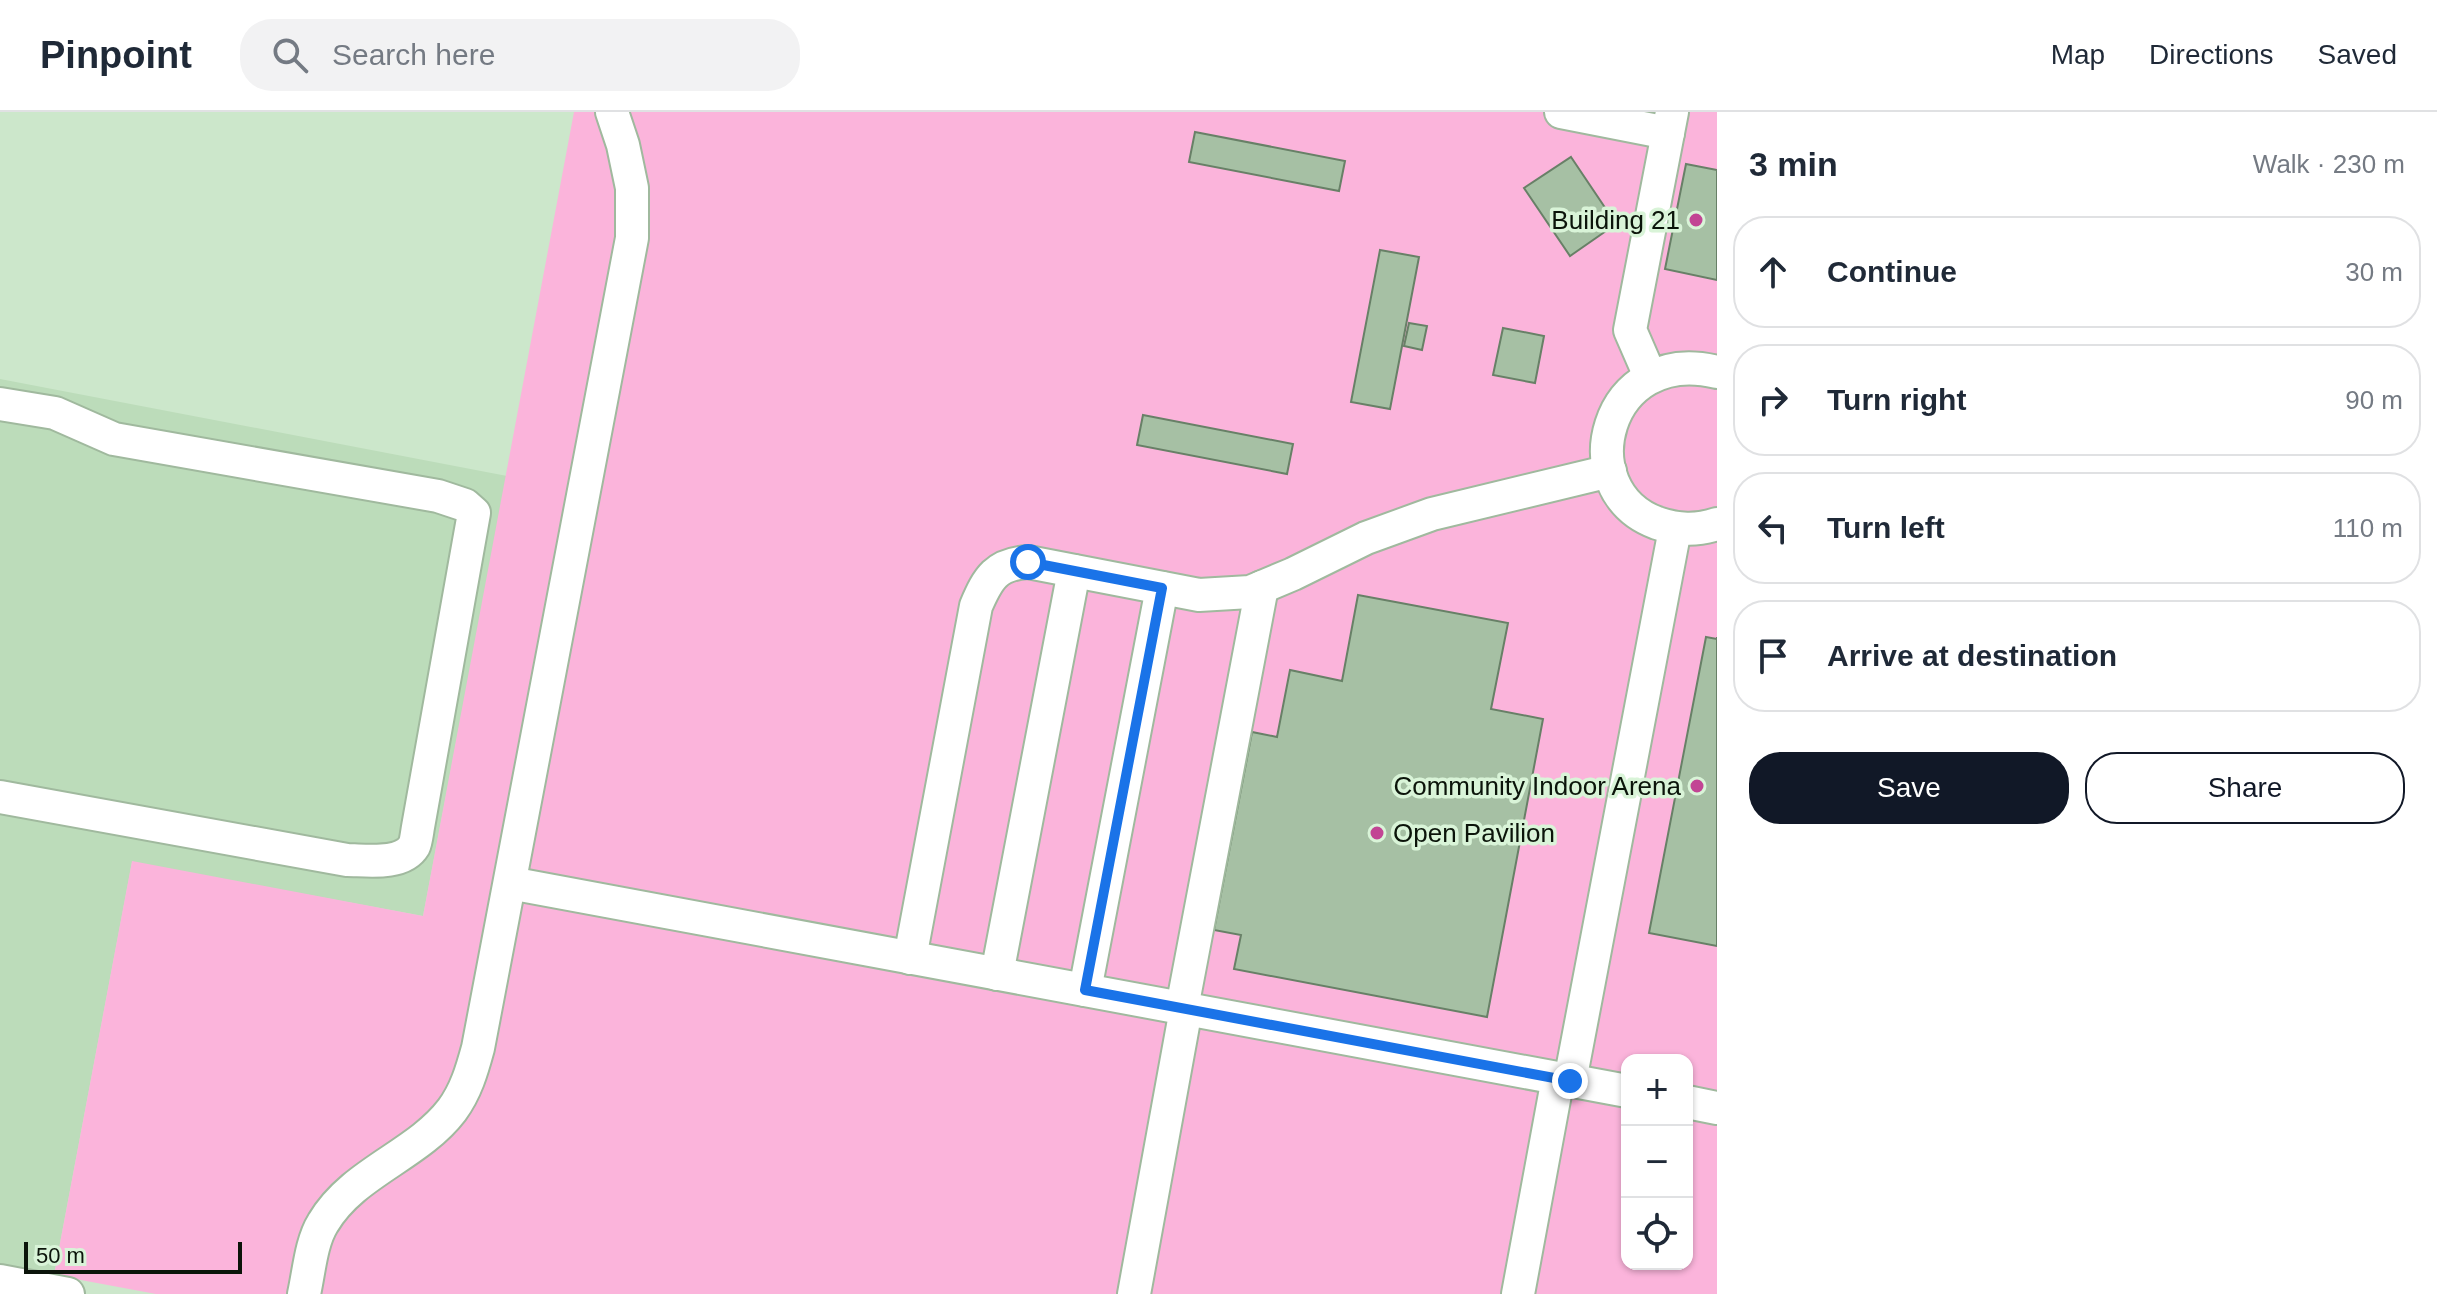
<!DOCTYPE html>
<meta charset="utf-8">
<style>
body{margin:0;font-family:Helvetica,sans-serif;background:#f2f2f3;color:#1f2937}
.controls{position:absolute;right:24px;bottom:24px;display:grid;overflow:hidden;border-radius:16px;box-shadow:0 2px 6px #0004}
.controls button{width:72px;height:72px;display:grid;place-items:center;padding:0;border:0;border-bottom:2px solid #e0e1e3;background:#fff;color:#1f2937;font:40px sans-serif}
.scale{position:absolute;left:24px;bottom:20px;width:218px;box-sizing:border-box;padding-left:8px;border:4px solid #0b140a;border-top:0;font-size:22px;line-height:28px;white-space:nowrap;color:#0b140a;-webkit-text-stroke:6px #d9f4d8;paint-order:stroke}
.stop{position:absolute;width:24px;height:24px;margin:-18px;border:6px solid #1a73e8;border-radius:50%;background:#fff}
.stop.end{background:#1a73e8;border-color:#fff;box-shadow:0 2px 8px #0008}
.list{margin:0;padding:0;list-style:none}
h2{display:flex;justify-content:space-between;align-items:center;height:104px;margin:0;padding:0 32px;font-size:34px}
h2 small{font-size:26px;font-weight:400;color:#747a83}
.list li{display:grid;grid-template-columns:52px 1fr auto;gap:24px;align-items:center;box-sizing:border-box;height:112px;margin:0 16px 16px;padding:0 16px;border:2px solid #e0e1e3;border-radius:32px}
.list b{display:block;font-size:30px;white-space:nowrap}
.list em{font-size:26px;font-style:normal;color:#747a83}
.actions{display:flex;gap:16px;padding:24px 32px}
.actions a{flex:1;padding:18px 0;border:2px solid #111827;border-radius:32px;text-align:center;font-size:28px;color:#111827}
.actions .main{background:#111827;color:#fff}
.icon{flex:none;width:44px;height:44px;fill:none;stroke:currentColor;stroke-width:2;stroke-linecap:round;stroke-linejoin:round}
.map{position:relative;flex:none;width:1717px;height:1182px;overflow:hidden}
header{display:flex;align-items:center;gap:48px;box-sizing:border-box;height:112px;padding:0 40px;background:#fff;border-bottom:2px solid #e0e1e3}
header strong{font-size:38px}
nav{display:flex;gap:44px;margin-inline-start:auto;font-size:28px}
.search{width:560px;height:72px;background:#f2f2f3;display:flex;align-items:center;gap:20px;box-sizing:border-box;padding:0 28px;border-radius:32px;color:#747a83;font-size:30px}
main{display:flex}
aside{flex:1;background:#fff}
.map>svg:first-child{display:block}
.built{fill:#bcdcba}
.green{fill:#fbb4db;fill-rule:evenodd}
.building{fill:#a6c0a4;stroke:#688067;stroke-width:2}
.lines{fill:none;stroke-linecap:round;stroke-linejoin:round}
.minor-casing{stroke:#a0b99e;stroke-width:36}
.minor{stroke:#fff;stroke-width:32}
.route{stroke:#1a73e8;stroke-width:10}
.poi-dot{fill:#c24594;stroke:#d9f4d8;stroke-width:3}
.labels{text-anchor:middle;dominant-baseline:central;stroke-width:7;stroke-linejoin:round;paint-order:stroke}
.poi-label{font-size:26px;fill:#0b140a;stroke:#d9f4d8;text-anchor:end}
</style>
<header>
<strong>Pinpoint</strong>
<div class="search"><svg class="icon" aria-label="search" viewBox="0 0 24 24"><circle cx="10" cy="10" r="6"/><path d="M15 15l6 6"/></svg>Search here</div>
<nav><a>Map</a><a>Directions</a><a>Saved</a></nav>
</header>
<main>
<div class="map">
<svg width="1717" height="1182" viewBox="0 0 1717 1182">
<rect width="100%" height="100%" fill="#cce7cb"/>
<!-- built -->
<polygon class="built" points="0,267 507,364 423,804 132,750 54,1163 0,1153"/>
<!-- green -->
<path class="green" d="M574 0H1717V1182H156L54 1163 132 749 423 804ZM1627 948H1687V1152H1627Z"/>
<!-- building -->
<g class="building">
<polygon points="1195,20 1345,49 1339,79 1189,50"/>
<polygon points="1571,45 1616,112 1570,144 1524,76"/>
<polygon points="1686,52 1717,58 1717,168 1665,157"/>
<polygon points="1380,138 1419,145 1390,297 1351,290"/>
<polygon points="1409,211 1427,214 1422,238 1404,234"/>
<polygon points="1503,216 1544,224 1535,271 1493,263"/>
<polygon points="1143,303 1293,332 1287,362 1137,333"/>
<polygon points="1358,483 1508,511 1491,597 1543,607 1487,905 1234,857 1241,823 1214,818 1252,620 1277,625 1290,558 1342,569"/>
<polygon points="1706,525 1717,527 1717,525 1717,834 1649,821"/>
</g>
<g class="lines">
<!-- minor casing -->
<g class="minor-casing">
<g id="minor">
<polyline points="1561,0 1668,21"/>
<path d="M1717 260C1604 232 1568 378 1657 411 1678 418 1696 419 1717 412"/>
<polyline points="1650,264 1630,218 1672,0"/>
<path d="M0 292 55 301 114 327 438 384 465 393 474 401 418 715C417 721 416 730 414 734 402 754 365 748 347 748L0 685"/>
<polyline points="510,771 1627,979"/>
<path d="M910 846 976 494C988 466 996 452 1028 450L1199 483 1250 480 1293 462 1366 426 1432 402 1610 359"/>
<polyline points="997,862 1074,459"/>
<polyline points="1085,878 1162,476"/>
<polyline points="1182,896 1262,475"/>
<polyline points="1570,969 1675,417"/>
<polyline points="1687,990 1717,996"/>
<polyline points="0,1169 68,1182"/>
<path d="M304 1182C309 1160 311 1130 323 1111 353 1060 417 1044 452 998 466 979 472 958 478 936L632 126V76L623 33 612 0"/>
<polyline points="1134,1182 1186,897"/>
<polyline points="1518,1182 1558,966"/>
</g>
</g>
<!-- minor -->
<use href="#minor" class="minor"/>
</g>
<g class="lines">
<!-- route -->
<polyline class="route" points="1028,450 1162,476 1085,878 1570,969"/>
</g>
<!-- markers -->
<g class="poi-dot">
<circle cx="1696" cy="108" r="8"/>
<circle cx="1697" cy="674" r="8"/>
<circle cx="1377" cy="721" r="8"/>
</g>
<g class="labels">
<!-- poi labels -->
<g class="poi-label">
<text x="1680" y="108">Building 21</text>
<text x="1681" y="674">Community Indoor Arena</text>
<text x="1393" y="721" text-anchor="start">Open Pavilion</text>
</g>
</g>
</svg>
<div class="controls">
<button>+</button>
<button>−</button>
<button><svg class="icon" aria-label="locate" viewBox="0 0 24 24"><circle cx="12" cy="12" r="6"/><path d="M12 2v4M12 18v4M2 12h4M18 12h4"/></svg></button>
</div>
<div class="scale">50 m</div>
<div class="stop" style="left:1028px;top:450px"></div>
<div class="stop end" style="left:1570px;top:969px"></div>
</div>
<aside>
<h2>3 min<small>Walk · 230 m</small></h2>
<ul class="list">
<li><svg class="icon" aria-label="ahead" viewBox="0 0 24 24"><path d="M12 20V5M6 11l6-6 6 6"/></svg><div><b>Continue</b></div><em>30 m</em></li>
<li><svg class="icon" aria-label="right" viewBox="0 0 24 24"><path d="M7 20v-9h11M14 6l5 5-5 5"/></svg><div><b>Turn right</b></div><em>90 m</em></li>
<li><svg class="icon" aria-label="left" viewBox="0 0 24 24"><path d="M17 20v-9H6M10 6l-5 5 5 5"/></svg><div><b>Turn left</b></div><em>110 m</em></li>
<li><svg class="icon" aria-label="arrive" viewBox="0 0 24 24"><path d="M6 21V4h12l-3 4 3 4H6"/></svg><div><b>Arrive at destination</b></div></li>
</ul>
<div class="actions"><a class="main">Save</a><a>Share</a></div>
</aside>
</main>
